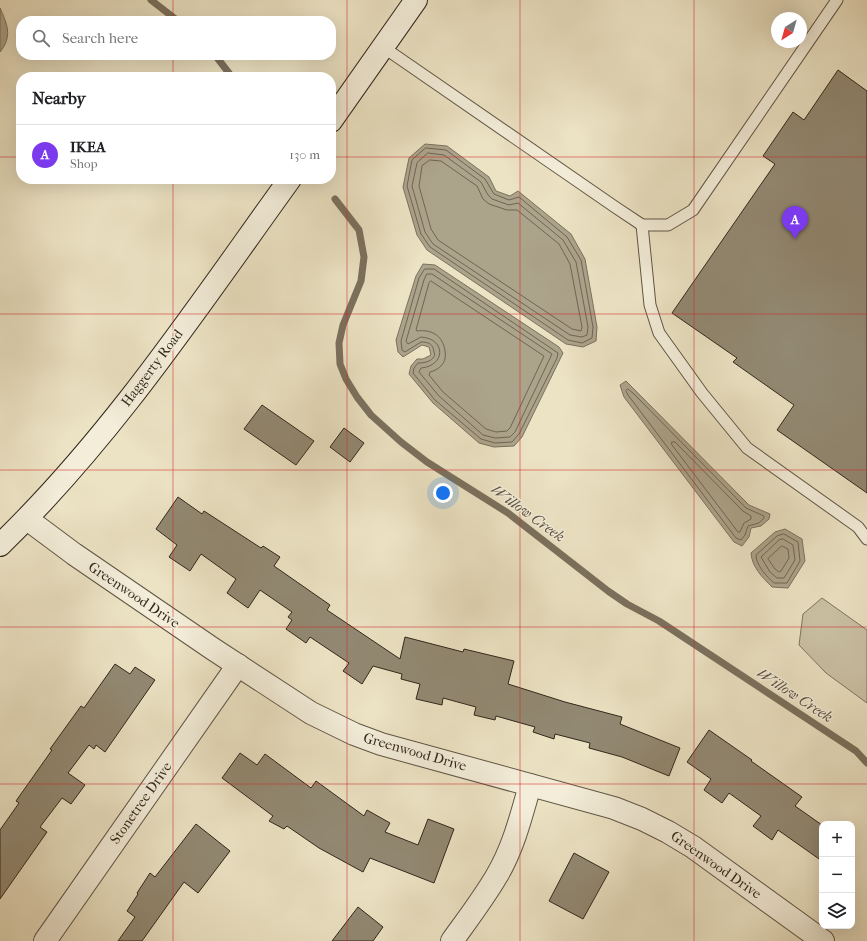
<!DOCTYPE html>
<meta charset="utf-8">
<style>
body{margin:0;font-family:"IM FELL French Canon",serif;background:#f2f2f2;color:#202124}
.controls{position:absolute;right:12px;bottom:12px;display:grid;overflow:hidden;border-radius:8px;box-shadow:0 4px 16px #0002}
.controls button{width:36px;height:36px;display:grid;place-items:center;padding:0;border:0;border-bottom:1px solid #e0e0e0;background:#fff;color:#202124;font:20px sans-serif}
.compass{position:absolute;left:771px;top:12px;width:36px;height:36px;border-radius:50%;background:#fff;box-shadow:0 4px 16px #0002;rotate:217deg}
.you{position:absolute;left:443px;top:493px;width:14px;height:14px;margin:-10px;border:3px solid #fff;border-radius:50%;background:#1a73e8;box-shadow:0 0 0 6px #1a73e833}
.badge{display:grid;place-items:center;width:26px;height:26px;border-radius:50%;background:#7c3aed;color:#fff;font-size:13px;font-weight:700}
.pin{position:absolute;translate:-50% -33px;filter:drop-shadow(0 1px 2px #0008)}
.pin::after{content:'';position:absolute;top:21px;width:14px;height:12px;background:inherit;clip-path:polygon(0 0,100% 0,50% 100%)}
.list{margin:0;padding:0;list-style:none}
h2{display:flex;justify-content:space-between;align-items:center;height:52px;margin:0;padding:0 16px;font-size:17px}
h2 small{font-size:13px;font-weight:400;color:#757577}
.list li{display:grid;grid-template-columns:26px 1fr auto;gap:12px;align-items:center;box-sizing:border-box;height:60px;padding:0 16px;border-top:1px solid #e0e0e0}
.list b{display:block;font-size:15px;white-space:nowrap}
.list p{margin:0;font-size:13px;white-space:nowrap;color:#757577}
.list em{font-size:13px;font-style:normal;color:#757577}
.icon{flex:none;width:22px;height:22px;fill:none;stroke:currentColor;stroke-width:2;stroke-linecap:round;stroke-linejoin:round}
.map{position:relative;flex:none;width:867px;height:941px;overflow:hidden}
.search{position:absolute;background:#fff;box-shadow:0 4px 16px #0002;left:16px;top:16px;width:320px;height:44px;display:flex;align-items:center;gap:10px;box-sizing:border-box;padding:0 14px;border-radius:16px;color:#757577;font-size:15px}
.panel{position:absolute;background:#fff;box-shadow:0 4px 16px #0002;left:16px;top:72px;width:320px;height:112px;border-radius:16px}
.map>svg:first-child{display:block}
.green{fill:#ccc3a7;stroke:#7e7561}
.water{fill:#aca38b;stroke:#7b715e}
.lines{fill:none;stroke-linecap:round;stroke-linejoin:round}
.shore{stroke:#6e6553;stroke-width:1}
.stream{stroke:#7b715e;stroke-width:7}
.building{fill:#928973;stroke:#31271b}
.lane-casing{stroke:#605645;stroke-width:13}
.street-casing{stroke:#605645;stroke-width:24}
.secondary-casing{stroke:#31271b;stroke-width:24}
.lane{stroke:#f3edd9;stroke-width:11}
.street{stroke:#f3edd9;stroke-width:22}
.secondary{stroke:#f3edd9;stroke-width:22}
.grid{fill:none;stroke:#d62828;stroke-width:1;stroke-opacity:0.55}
.labels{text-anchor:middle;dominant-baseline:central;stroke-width:3;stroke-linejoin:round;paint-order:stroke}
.street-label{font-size:14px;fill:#31271b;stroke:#f3edd9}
.water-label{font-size:15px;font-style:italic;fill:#5c5242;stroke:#f3edd9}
</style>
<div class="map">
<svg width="867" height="941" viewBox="0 0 867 941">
<rect width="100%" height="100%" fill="#ece3c4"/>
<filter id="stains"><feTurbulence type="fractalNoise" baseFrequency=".005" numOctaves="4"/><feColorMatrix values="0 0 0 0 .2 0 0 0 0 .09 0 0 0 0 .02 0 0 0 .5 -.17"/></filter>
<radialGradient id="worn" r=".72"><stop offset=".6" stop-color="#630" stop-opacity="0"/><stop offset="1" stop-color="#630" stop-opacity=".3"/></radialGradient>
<!-- green -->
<polygon class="green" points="822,598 867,630 867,703 826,673 799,645 803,614"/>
<!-- water -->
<g class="water">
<path d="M0 8C7 24 13 36 0 52Z"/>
<polygon points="425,144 447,146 489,177 496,191 510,196 518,191 571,234 585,259 597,327 596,341 583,347 566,344 427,250 417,235 403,187 409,158"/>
<polygon points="423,264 435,265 559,347 563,353 522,437 514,446 494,447 479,443 433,403 409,374 411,366 417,359 423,359 431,355 429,347 422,345 403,357 398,352 396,340 416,276"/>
<polygon points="626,381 749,505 770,514 769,519 761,526 751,528 749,537 742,546 734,542 624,397 620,385"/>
<path d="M785 529 802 539 805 561 788 588 772 587C762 577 752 567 751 553L775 532Z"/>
</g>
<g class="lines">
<!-- shore -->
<g class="shore">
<polygon points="426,148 446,150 485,179 494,194 509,200 519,197 567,237 581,260 593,327 592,338 582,343 568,340 430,247 421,234 407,186 412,160"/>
<polygon points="428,153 444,155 481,182 488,195 492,199 509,205 518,203 563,240 576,262 588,327 587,335 582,337 570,335 433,244 425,232 412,186 417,163"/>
<polygon points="430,160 441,161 477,186 483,199 489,204 507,210 517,210 559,244 570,264 582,327 581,331 572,329 438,240 431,229 419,186 422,166"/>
<path d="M425 269H434L558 353 557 358 519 434 512 442 495 443 481 439 435 400 413 373 414 368 418 363C423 363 430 362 433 358 435 356 435 355 434 352 433 344 429 342 421 342L405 352 402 350 401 341 419 278Z"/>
<path d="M427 274H432L552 354 515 432 510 437 495 438 483 435 439 396 419 372 421 368C445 366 447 339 421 337L408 344 406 341 424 280Z"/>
<path d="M431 281 544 356 510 428 507 431 496 432 486 429 443 392 429 375 430 372C434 371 438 369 441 366 445 362 446 356 445 351 443 336 432 329 417 331L416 330 429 283Z"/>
<polygon points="628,389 634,394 746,508 764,516 764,518 759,523 748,526 745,535 741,540 736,538 628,395 626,391"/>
<polygon points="672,442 675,442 743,511 751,516 751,519 744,523 740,532 738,532 672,445"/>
<path d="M784 534 798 542 800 561 787 583H774C767 577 756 565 756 555L777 536Z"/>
<polygon points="783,539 793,545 795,560 784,578 777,578 770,572 761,557 779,540"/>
<polygon points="782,546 788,549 789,558 781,571 779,572 775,569 768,559"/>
</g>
<!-- stream -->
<g class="stream">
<polyline points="151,0 178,21"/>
<polyline points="215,55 232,77"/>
<polyline points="335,199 359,230 364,257 361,281 343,325 339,343 340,364 346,379 357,397 371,415 401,442 427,462 508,513 608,591 627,604 659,621 856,751 867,763"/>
</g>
</g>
<!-- building -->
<g class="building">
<polygon points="838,70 867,91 867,493 777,430 794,405 733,362 737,358 672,313 775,164 763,156 793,112 804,120"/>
<polygon points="262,405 314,441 296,465 244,429"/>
<polygon points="344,428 364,443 350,462 330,447"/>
<polygon points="178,497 202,514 204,511 261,548 263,546 280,557 274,566 330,605 327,610 400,659 405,637 463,652 464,649 514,661 508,684 565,702 622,717 620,724 680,748 669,776 622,757 589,748 590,743 555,734 554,739 533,732 535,727 496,716 495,720 474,715 476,707 443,698 442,705 416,699 420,684 401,679 402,674 373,666 362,684 343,671 349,663 310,637 306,643 286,629 292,620 288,617 292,612 260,590 248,608 227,593 236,579 201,554 190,571 169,557 177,545 156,529"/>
<polygon points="115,664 130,674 135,667 155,680 105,752 96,745 94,749 89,745 68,773 85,785 71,804 62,798 40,827 47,832 0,899 0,830 19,803 16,801 52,750 50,749 81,706 84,708"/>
<polygon points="709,730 752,760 751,761 802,797 795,806 822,825 822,861 778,830 772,840 753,826 761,816 729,793 722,803 704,790 711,779 687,762"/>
<polygon points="240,753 257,765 265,754 311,788 316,781 364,816 367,810 390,823 385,832 418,845 428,819 454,829 434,883 370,858 363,872 319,848 287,826 284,829 269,821 273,816 222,778"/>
<polygon points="196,824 230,851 198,893 184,882 142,941 118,941 135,917 127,911 138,894 137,893 150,873 155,877"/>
<polygon points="574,853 609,872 583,919 549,901"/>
<polygon points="358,907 383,927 373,941 332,941"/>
</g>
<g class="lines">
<!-- lane casing -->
<g class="lane-casing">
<g id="lane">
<polyline points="383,47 615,207 642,225 668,225 693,210 837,0"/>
<polyline points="642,225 650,305 659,333 702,393 747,448 858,527 867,539"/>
</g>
</g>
<!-- street casing -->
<g class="street-casing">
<g id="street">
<polyline points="27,519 74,554 213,649 311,713 354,734 381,744 614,808 642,819 668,832 693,847 823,941"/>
<polyline points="45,941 238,665"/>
<path d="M452 941C467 920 483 899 496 877 513 849 521 817 530 785"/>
</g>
</g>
<!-- secondary casing -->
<g class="secondary-casing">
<g id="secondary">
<polyline points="331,121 416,0"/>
<path d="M0 545C112 437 199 305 290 179"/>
</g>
</g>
<!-- lane -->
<use href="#lane" class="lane"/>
<!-- street -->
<use href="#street" class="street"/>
<!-- secondary -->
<use href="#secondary" class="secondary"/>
</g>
<!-- grid -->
<path class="grid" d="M173 0V21M347 0V941M520 0V941M694 0V941M173 55V77M0 157H21M331 157H867M173 179V941M0 314H867M0 470H867M0 627H867M0 784H867"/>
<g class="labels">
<!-- street labels -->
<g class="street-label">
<text transform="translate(152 368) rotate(-53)">Haggerty Road</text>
<text transform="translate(134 595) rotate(34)">Greenwood Drive</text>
<text transform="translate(415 752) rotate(16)">Greenwood Drive</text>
<text transform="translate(141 803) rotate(-55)">Stonetree Drive</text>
<text transform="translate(716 865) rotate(35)">Greenwood Drive</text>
</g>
<!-- water labels -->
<g class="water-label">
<text transform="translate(528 513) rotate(36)">Willow Creek</text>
<text transform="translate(795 695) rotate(33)">Willow Creek</text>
</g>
</g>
<rect width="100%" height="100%" filter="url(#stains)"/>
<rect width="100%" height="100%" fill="url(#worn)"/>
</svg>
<div class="controls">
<button>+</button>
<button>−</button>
<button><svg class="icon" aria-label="layers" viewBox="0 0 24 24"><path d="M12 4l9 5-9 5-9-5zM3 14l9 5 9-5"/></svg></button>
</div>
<svg class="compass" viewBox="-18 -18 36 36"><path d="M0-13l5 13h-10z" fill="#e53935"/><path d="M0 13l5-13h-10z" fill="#757577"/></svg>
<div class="you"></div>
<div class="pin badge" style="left:795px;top:239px">A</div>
<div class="search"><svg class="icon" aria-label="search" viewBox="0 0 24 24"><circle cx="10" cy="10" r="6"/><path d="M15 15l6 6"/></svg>Search here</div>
<section class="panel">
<h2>Nearby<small></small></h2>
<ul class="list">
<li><span class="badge">A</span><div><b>IKEA</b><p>Shop</p></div><em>130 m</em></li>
</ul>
</section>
</div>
